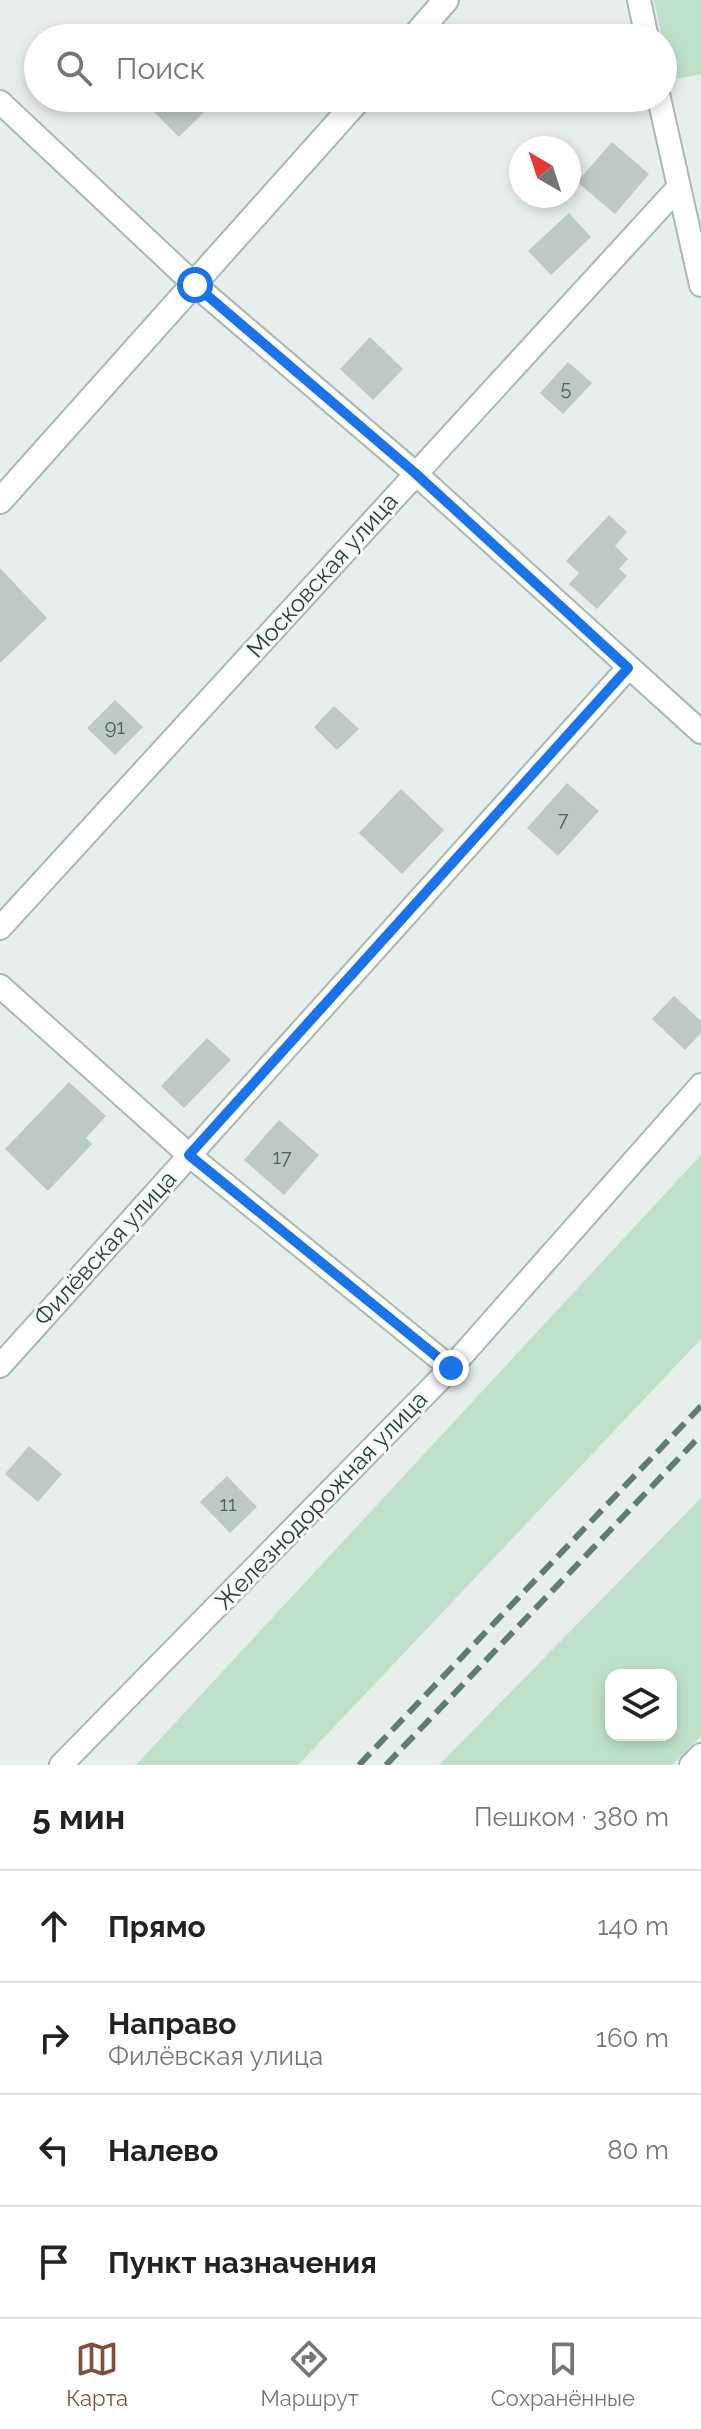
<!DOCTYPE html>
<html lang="ru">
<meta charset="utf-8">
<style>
body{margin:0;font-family:Raleway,sans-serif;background:#f2f2f2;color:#222}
.controls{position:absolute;right:24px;bottom:24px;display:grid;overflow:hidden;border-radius:16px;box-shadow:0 4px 12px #0003}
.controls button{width:72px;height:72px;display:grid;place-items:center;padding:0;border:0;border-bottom:2px solid #e0e0e0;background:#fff;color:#222;font:40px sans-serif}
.compass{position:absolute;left:509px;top:136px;width:72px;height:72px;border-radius:50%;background:#fff;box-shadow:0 4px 12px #0003;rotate:321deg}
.stop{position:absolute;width:24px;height:24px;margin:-18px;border:6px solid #1a73e8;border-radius:50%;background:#fff}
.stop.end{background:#1a73e8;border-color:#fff;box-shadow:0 2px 8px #0008}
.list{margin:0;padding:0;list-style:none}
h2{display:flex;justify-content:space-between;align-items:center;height:104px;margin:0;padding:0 32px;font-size:34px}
h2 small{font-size:26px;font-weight:400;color:#767676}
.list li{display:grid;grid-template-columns:52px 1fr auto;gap:24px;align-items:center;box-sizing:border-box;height:112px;padding:0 32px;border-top:2px solid #e0e0e0}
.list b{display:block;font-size:30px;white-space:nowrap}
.list p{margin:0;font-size:26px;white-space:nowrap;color:#767676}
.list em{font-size:26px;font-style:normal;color:#767676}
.icon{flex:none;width:44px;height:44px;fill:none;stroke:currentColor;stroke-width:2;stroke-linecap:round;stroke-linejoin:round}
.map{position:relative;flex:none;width:701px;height:1765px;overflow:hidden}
.search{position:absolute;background:#fff;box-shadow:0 4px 12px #0003;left:24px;right:24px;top:24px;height:88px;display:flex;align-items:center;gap:20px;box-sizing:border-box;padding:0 28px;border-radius:44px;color:#767676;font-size:30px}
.sheet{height:552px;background:#fff}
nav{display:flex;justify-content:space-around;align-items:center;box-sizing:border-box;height:112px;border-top:2px solid #e0e0e0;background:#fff;font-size:22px;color:#767676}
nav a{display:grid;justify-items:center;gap:4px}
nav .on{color:#804e3d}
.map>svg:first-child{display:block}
.green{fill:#bfe0c8;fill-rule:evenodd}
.building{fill:#bbcac4}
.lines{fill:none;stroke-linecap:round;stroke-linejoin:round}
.minor-casing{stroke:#a8b8b2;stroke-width:26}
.tertiary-casing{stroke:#a8b8b2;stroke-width:28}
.minor{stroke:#fff;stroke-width:22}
.tertiary{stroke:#fff;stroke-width:24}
.rail{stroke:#5f7d75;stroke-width:6;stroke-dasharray:16 8;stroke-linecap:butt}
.route{stroke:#1a73e8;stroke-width:10}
.labels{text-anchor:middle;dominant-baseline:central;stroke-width:6;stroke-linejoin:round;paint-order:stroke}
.number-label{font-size:20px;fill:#4a645c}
.street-label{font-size:24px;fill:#24423a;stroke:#f7fbf9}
</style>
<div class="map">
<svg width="701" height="1765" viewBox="0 0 701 1765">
<rect width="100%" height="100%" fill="#e6efeb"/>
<!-- green -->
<g class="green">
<polygon points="654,0 701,0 701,74 671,80"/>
<polygon points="701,1155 701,1339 298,1765 136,1765"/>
<path d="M701 1498V1736L672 1765H439ZM671 1675V1735H611V1675Z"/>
</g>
<!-- building -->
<g class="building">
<polygon points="148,98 218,98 179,137 144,102"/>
<polygon points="612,142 649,174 615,214 577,182"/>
<polygon points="569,213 591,237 551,275 528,251"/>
<polygon points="370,337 403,369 373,400 340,369"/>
<polygon points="568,362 592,383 563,414 540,393"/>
<polygon points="609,515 627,532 615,546 628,559 619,569 627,576 597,609 569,584 579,573 566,561"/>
<polygon points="0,568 47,618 0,663"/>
<polygon points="115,700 143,727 115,755 87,728"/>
<polygon points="334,706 359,729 337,750 314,727"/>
<polygon points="567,783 599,811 558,856 527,828"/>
<polygon points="401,789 444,830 402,874 359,833"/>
<polygon points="674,996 701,1021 701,1033 685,1050 652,1019"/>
<polygon points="207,1038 231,1060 184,1108 161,1086"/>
<polygon points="69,1082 106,1116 86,1138 92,1144 48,1191 5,1149"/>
<polygon points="279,1120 319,1155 284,1195 244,1160"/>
<polygon points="29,1446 62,1474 38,1502 5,1474"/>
<polygon points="227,1476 257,1507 230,1533 200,1502"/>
</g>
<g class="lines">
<!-- minor casing -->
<g class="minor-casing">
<g id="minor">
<polyline points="639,0 647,38"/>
<polyline points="659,98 701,285"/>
<polyline points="0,102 195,285 415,473 701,732"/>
<polyline points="0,928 678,188"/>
<polyline points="0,986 189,1155 451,1368"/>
<polyline points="0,1366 628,668"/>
<polyline points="61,1765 451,1368 701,1085"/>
<polyline points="691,1765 701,1755"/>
</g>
</g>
<!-- tertiary casing -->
<g class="tertiary-casing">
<g id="tertiary">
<polyline points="413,38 446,0"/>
<polyline points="0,501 360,98"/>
</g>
</g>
<!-- minor -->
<use href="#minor" class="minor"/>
<!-- tertiary -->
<use href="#tertiary" class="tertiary"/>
<!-- rail -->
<g class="rail">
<polyline points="359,1765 701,1406"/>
<polyline points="386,1765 701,1435"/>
</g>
</g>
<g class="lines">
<!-- route -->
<polyline class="route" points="195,285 415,473 628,668 189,1155 451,1368"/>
</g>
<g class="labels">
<!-- number labels -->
<g class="number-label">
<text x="566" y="388">5</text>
<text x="115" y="727">91</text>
<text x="563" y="819">7</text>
<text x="282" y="1157">17</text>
<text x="228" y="1504">11</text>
</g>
<!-- street labels -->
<g class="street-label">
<text transform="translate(322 575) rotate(-48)">Московская улица</text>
<text transform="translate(105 1248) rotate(-48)">Филёвская улица</text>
<text transform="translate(321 1500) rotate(-46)">Железнодорожная улица</text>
</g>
</g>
</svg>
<div class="controls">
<button><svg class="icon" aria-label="layers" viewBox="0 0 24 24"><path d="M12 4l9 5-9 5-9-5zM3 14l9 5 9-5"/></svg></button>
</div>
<svg class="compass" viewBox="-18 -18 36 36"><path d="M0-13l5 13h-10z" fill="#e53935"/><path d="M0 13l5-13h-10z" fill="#767676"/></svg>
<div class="stop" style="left:195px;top:285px"></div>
<div class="stop end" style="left:451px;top:1368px"></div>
<div class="search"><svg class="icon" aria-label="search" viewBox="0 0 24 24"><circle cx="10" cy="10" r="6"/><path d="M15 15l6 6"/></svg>Поиск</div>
</div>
<section class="sheet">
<h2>5 мин<small>Пешком · 380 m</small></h2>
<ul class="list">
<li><svg class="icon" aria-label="ahead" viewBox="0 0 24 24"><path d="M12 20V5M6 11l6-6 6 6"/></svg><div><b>Прямо</b></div><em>140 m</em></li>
<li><svg class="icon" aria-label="right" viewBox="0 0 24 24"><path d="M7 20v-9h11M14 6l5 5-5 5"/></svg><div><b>Направо</b><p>Филёвская улица</p></div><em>160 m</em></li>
<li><svg class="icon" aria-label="left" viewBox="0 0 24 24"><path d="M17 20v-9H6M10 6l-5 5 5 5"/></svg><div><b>Налево</b></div><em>80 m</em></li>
<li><svg class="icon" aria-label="arrive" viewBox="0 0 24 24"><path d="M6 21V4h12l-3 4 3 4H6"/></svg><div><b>Пункт назначения</b></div></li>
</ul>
</section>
<nav>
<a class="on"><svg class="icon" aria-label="map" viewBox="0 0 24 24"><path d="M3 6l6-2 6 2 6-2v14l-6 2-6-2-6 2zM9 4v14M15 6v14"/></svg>Карта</a>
<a><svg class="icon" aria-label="directions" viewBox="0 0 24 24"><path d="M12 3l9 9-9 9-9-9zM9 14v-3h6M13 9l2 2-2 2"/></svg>Маршрут</a>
<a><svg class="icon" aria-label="saved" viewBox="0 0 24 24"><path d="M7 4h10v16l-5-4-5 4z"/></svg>Сохранённые</a>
</nav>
